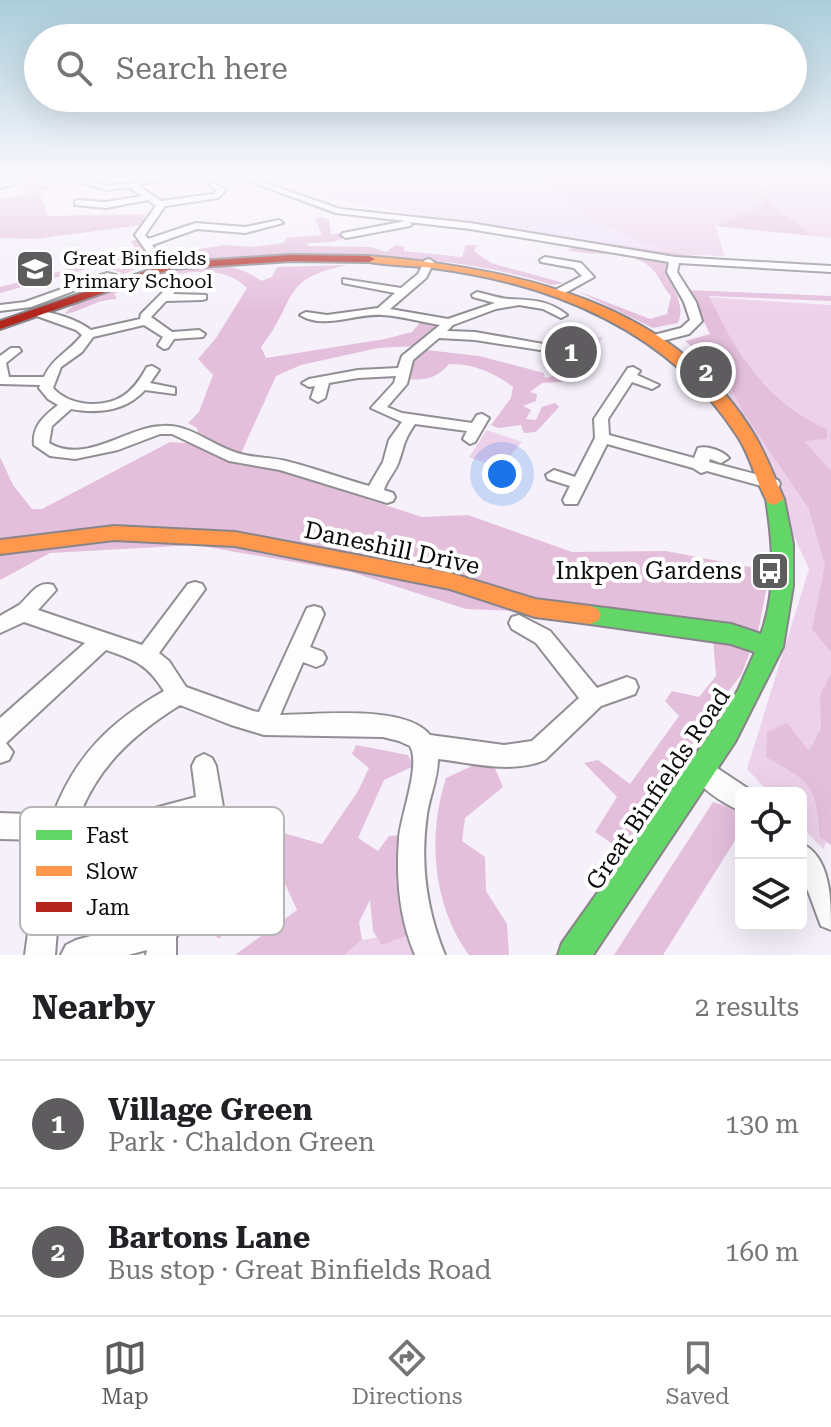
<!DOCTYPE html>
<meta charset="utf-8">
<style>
body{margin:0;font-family:"Roboto Serif",serif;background:#f2f2f2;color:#202124}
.controls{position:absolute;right:24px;bottom:24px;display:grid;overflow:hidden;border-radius:12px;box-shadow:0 8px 32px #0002}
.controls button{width:72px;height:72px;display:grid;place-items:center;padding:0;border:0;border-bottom:2px solid #e0e0e0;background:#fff;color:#202124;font:40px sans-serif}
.you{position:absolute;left:502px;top:474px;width:28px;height:28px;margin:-20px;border:6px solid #fff;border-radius:50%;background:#1a73e8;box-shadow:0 0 0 12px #1a73e833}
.badge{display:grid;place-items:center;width:52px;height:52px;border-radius:50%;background:#5e5c5f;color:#fff;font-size:26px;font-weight:700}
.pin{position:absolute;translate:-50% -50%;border:4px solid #fff;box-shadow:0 2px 8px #0006}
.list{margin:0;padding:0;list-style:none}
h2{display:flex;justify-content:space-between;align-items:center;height:104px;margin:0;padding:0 32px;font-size:34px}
h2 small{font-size:26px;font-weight:400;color:#757577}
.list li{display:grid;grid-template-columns:52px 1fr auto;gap:24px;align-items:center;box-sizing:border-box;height:128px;padding:0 32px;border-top:2px solid #e0e0e0}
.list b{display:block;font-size:30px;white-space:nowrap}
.list p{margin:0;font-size:26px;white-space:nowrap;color:#757577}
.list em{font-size:26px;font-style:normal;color:#757577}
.icon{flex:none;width:44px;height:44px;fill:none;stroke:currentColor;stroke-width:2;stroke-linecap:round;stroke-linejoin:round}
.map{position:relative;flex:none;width:831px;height:955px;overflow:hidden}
.search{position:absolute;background:#fff;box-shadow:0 8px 32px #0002;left:24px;right:24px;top:24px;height:88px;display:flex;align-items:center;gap:20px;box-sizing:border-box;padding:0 28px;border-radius:44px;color:#757577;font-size:30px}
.sheet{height:360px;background:#fff}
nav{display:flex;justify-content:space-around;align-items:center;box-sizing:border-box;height:112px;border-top:2px solid #e0e0e0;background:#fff;font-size:22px;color:#757577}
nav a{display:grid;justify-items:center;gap:4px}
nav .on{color:#5e5c5f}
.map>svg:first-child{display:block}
.farmland{fill:#edddf6}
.green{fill:#edd1ea}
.forest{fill:#e4bfdc}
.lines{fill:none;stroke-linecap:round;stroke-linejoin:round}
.street-casing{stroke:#918f93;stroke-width:4}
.fast-casing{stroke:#88858a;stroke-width:4}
.slow-casing{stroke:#88858a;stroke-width:4}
.jam-casing{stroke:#88858a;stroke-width:4}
.street{fill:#fefdfe;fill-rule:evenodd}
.fast{fill:#63d668;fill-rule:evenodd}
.slow{fill:#ff974d;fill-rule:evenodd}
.jam{fill:#b3261e;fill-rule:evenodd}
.labels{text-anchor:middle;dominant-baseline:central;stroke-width:8;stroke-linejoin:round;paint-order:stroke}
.far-poi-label{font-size:20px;fill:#0c0c0c;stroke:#fff;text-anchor:start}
.street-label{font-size:24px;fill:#0c0c0c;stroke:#fff}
.poi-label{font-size:24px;fill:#0c0c0c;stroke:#fff;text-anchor:end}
.key{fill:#fff;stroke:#b6b6b6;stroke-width:2}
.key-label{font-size:22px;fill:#0c0c0c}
</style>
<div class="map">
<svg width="831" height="955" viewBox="0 0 831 955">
<rect width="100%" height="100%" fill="#f5f0fa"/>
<!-- farmland -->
<polygon class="farmland" points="279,178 531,178 598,221 669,254 455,222 319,196"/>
<!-- green -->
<g class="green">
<polygon points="531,178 749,178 764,204 716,226 724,256 669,254 598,221"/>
<polygon points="756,178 831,178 831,238 813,236 772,205"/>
<polygon points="708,297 831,305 831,832 823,849 801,826 801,793 770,793 747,769 809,569 722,379 689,344 725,331"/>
<polygon points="603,337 582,368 573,372 548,355 548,349 561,343"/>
<polygon points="487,430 522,442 508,458 493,466 469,457"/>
<polygon points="405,933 420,955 344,955 362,940"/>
</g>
<!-- forest -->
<g class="forest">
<polygon points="22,178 36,178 38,184 50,189 39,192 48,216 145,214 142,225 34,239 0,238 0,199 27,194 24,188 27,184 19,182"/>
<polygon points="749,178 756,178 772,205 813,236 716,226 764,204"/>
<path d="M323 217 329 220 331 234 349 233V236L333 242 308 243 307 246 371 247 386 252 396 245 405 247 404 251 462 257 466 245H477L474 251 491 263 564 283 552 285C478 261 405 256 328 258 275 259 219 268 168 254L224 245 253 247 284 243 286 238 322 235 315 219Z"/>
<path d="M439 219 708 258 710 261 668 262C664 283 688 300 678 323L653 328 575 290 650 319 667 314 671 296C663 288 660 277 653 270 631 247 594 258 568 250L575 246Z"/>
<polygon points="137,240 146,248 144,265 124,274 101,265 0,293 0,287 137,251 131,241"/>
<path d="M348 265C278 279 299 299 261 347L266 358 385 339 412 332 423 319 444 323 415 346 378 348 301 365 276 376 242 451 243 463 268 467 422 517 468 515 572 552 666 551 770 571 758 632 741 675 706 720 661 802 626 853 595 832 617 797 584 763 598 760 630 784 679 716 665 701 672 691 699 697 716 676 713 638 539 612 466 609 351 572 196 545 50 553 0 580V457L13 485 32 509H42L170 442 200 444 197 428 188 423 199 412 213 375 198 359 216 338 247 288C217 255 148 280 114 294L117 299C96 299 83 311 65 314 76 299 93 298 109 292 153 276 218 247 261 281L272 277 277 267Z"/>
<path d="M688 290 831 296V301L709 296C736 354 768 404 827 429V439L804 441 831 471V652L812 629 825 565 809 509 743 412 724 374 685 341 710 334Z"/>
<path d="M427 350 479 356 544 373 545 378 577 370 581 374 575 381 542 383 530 392 537 394 536 401 523 406 531 410 526 419 536 420 542 407 555 403 559 407 536 432 524 433 521 425 498 428 491 425 511 398 513 387C493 372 474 364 449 364 434 382 420 380 398 379L411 359Z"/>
<path d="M831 674V845L820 837C816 782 811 783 766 757L767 732 787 723 809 751 821 728 820 695Z"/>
<polygon points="356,745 408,755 414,766 384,780 358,838 378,851 389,836 402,835 413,933 382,945 373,931 370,900 359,922 362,940 344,955 235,955 297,910 282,877 260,888 219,939 197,918 252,824 322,844 358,791 369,768 352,754"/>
<path d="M474 765 495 768 503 787 465 818 462 841 485 857 486 891 507 924 509 955H469C433 906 427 836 446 778Z"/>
<polygon points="713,802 741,811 741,831 663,955 614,955"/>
</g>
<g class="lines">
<!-- street casing -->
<g class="street-casing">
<g id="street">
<polygon points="8,178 16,178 12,185 0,188 0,183"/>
<polygon points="83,178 107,186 172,178 138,185 161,201 213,194 217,190 209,185 213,183 226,190 218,198 165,206 145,235 148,239 196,223 245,227 279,220 283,223 245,233 197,229 152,245 164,261 159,264 155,263 135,235 156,206 148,200 106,208 75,205 75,201 78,200 106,202 142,196 129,187 107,190 80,182"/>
<polygon points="241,178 251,178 340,209 470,223 675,257 831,266 831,272 679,263 677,272 696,302 702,321 689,334 654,343 648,339 650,336 681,328 690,320 684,302 667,272 669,262 470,229 408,222 412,224 410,226 346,238 341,235 343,233 406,221 336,213"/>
<polygon points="545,257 581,263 594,277 565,293 557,293 557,289 582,276 574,268 541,262 540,260"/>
<path d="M429 259 434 262 426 278 390 309 448 319 495 303 473 297 472 295 477 292C487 294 500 299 510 299 531 300 549 300 567 315L561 318 543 309 519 305 496 309 453 325 447 331 475 332 549 345 553 346V352L475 340 439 338 413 360 407 384 387 407 402 413 472 423 477 415 482 414 489 418 475 442 470 444 463 439 467 431 415 424C404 440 405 443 399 461 396 471 387 479 384 490L393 493 395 497 393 501 387 503 280 470 229 461 172 434H160L118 450 75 459 50 456 34 445C32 426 44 416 58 405L48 399 39 388 40 385 0 384V356L11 348H19L21 351 6 363 9 377H44C52 358 70 351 82 335L76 330 34 315V311C50 310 78 320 91 330L140 319 141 314 167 288H175L176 290 173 294 206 295V299L202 300 166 301 151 317 172 332 199 330 205 334 203 337 174 339 168 348 164 349 158 345 163 337 144 325 93 337 82 352 61 367 53 388C69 406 102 409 123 396 134 389 141 378 147 367L152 366 159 370 150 383 175 388V394L145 390C126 411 98 414 71 409L52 426 49 443C86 465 126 427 162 426 190 424 211 445 237 453 252 458 270 457 286 461 314 468 341 478 369 486L383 462 389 440 402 422 371 408 394 383 396 376 358 378 329 383 325 398 318 402 311 398 315 386 309 387 302 383 309 379 358 370 398 368 402 356 440 325C421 322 401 316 382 315 356 313 324 330 300 315L306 312 327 315 378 308 395 293 343 283V279L401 288 418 274 425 260Z"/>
<polygon points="107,273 116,275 31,307 0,311 0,305 25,302"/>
<path d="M633 367 640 371 637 375 659 385 652 389 632 382 608 419 609 435 694 458 698 448C707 445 723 451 729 458L721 463 710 459 709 462 778 480 780 484 778 488 772 489 707 471 701 473 693 468 607 444 577 504H565L563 500 570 486 548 479 546 475 554 470 575 477 595 438 594 419 628 368Z"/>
<path d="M195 582 202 584 205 589 159 653 169 661 186 687 253 711 259 712 307 608 314 606 321 608 324 614 310 647 323 652 326 658 323 664 316 667 303 662 280 715C317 715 405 704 430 735L504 745 532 741 579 698 536 643 512 629 509 623 512 617 519 615 550 631 597 688 627 677 635 680 638 687 635 694 601 706 545 760C511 774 473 763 438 759 438 778 430 795 427 814 420 863 426 909 445 955H415C399 918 396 878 399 838 401 814 421 765 410 746L399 741 383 737 264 735 231 725 180 705C73 771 65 838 55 955H25L36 874 44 840 0 839V813L53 815C75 756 110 722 164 691 147 664 135 660 106 650L6 743 13 752 9 760 0 763V718L85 643 24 622 0 633V616C6 612 13 609 19 605 30 596 37 580 53 585L56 590 38 610 142 645 188 584Z"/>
<path d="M204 754 212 758 216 766C224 817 238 858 205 904 197 916 186 926 176 937V955H146L147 950 128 955H61L66 945 76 940 154 919 186 884 198 862 202 843 199 821 164 830 155 826 151 817 155 808 196 797 192 766 196 758Z"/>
<path d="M702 758 750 790 751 793H741V811C724 804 697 787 690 770L693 762Z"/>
<path d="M801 843C831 857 831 899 831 930L821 926 808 891 801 880Z"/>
</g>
</g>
<!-- fast casing -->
<g class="fast-casing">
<path id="fast" d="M775 493 784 499 793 544V586L783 647 735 742 593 955H558L562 943 717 724 738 690 755 652 731 644 590 624 582 621 579 615 582 609 590 606 731 624 761 634C777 590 773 544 766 499Z"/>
</g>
<!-- slow casing -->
<g class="slow-casing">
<g id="slow">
<path d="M369 256C513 268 677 301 756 438 767 457 775 479 784 499L775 505 768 503C756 482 751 457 738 437 671 331 552 283 432 268 410 265 387 266 365 261V257Z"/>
<polygon points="114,526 235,532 450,573 535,599 590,606 598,609 601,615 598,621 590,624 535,617 450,589 235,546 114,540 0,554 0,540"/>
</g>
</g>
<!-- jam casing -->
<g class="jam-casing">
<polygon id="jam" points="291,255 369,256 375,259 369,262 291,261 171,269 0,329 0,321 170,263"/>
</g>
<!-- street -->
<use href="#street" class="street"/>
<!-- fast -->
<use href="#fast" class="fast"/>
<!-- slow -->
<use href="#slow" class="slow"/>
<!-- jam -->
<use href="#jam" class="jam"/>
</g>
<!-- sky -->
<linearGradient id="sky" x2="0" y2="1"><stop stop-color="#abcddb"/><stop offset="0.57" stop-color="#faf8fd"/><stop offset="1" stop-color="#faf8fd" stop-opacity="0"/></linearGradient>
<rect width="831" height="311" fill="url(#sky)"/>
<!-- icons -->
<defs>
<g id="school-square" transform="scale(2)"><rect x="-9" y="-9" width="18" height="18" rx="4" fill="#5e5c5f" stroke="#fff"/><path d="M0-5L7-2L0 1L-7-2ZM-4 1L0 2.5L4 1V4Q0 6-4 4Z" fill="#fff"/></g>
<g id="bus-square" transform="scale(2)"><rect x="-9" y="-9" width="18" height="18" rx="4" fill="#5e5c5f" stroke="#fff"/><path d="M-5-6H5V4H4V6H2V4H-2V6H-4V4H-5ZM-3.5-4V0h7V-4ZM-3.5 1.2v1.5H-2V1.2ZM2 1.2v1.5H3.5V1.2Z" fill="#fff"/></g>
</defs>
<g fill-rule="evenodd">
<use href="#school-square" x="35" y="269"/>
<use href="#bus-square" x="770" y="571"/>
</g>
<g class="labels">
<!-- far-poi labels -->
<g class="far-poi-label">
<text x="63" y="258">Great Binfields<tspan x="63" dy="23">Primary School</tspan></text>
</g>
<!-- street labels -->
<g class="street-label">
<text transform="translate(392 548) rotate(12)">Daneshill Drive</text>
<text transform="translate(658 789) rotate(-56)">Great Binfields Road</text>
</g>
<!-- poi labels -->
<g class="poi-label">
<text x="742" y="571">Inkpen Gardens</text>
</g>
</g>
<!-- legend -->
<rect x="20" y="807" width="264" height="128" rx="12" class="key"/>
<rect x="36" y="830" width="36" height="10" fill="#63d668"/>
<rect x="36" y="866" width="36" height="10" fill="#ff974d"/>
<rect x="36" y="902" width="36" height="10" fill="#b3261e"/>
<g class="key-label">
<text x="86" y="843">Fast</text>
<text x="86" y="879">Slow</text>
<text x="86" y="915">Jam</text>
</g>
</svg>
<div class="controls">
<button><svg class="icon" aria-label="locate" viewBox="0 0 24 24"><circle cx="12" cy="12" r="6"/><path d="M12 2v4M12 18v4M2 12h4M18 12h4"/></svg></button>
<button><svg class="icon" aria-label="layers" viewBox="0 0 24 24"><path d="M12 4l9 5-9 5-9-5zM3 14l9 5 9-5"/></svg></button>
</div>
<div class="you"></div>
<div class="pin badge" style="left:571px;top:352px">1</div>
<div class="pin badge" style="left:706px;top:372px">2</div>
<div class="search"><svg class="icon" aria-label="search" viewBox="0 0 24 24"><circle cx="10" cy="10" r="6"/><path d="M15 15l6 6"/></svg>Search here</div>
</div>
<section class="sheet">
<h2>Nearby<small>2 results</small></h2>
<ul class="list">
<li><span class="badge">1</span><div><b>Village Green</b><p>Park · Chaldon Green</p></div><em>130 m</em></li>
<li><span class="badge">2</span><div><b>Bartons Lane</b><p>Bus stop · Great Binfields Road</p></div><em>160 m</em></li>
</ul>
</section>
<nav>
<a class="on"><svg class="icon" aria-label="map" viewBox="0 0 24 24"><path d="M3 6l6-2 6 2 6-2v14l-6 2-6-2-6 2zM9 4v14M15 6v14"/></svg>Map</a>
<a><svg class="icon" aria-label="directions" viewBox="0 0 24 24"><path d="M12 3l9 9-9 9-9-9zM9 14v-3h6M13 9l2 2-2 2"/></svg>Directions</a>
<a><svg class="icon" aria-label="saved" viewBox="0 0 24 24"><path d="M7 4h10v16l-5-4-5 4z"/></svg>Saved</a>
</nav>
